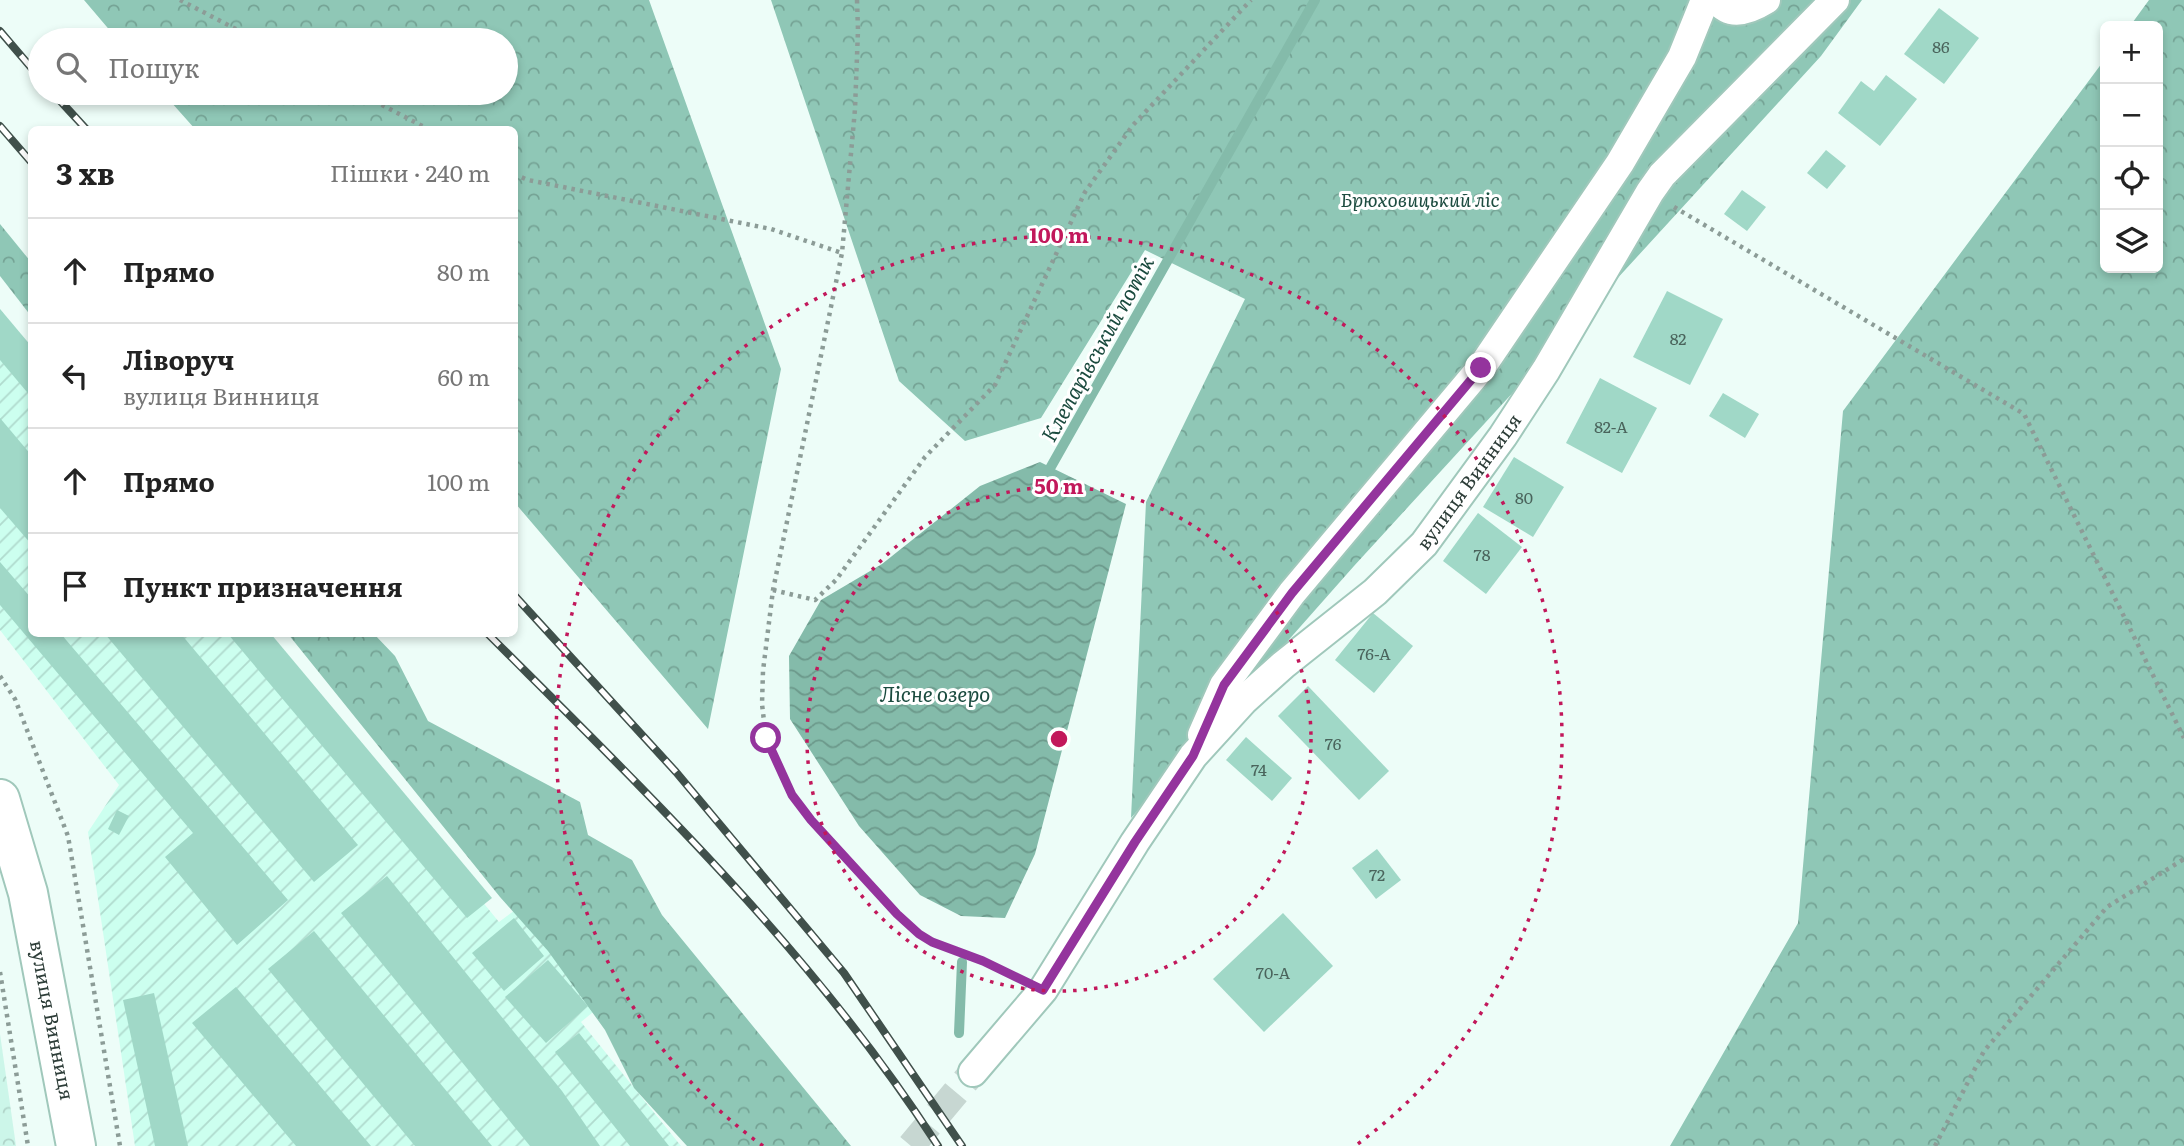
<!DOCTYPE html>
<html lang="uk">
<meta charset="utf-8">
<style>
body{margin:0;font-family:Literata,serif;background:#f6f6f6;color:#222}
.controls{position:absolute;right:21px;top:21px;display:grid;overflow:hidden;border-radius:10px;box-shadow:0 4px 10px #0003}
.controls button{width:63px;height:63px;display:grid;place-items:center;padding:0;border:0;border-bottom:2px solid #e0e0e0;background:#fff;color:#222;font:35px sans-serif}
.stop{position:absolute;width:21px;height:21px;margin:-16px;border:5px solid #94349d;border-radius:50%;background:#fff}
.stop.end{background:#94349d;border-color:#fff;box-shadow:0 2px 7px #0008}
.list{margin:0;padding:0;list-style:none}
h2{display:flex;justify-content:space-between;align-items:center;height:91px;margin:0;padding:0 28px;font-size:30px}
h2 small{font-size:23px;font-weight:400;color:#767676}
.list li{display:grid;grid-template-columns:46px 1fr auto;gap:21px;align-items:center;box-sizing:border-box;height:105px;padding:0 28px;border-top:2px solid #e0e0e0}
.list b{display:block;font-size:26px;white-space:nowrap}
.list p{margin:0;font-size:23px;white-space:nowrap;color:#767676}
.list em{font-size:23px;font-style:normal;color:#767676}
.icon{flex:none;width:38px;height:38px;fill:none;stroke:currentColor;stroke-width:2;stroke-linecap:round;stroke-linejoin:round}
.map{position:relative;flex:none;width:2184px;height:1146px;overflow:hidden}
.search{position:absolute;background:#fff;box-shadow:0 4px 10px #0003;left:28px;top:28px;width:490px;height:77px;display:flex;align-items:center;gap:18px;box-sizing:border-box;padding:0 24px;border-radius:38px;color:#767676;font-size:26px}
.panel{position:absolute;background:#fff;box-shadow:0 4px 10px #0003;left:28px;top:126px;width:490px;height:511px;border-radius:10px}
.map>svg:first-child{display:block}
.industrial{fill:url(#industrial-furrows)}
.forest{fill:url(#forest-crowns)}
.park{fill:url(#park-crowns)}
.water{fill:url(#water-waves)}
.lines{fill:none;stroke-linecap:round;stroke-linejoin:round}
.stream{stroke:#84bbaa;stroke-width:10}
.building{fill:#a0d8c7}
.minor-tunnel{stroke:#c7d7d2;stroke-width:28;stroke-dasharray:28 14;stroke-linecap:butt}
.minor-casing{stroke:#a0c8bb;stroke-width:32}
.secondary-casing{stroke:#a0c8bb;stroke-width:42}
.path{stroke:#8c9c97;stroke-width:4.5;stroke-dasharray:3.5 5;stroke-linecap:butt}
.minor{stroke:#fff;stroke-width:28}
.secondary{stroke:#fff;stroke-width:38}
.rail-casing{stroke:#40504b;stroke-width:8}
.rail{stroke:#fff;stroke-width:5;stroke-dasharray:16;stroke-linecap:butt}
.route{stroke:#94349d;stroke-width:9}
.ring{fill:none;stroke:#c2185b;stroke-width:3.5;stroke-dasharray:3.5 7}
.labels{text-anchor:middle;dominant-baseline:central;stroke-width:6;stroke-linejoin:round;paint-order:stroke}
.number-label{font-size:16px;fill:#4a645c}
.park-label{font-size:19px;font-style:italic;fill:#1d4c40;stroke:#fff}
.street-label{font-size:19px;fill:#2d3d38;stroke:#fff}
.water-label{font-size:21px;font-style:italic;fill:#1a4a3e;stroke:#fff}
.centre{fill:#c2185b;stroke:#fff;stroke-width:3.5}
.ring-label{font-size:21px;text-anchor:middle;font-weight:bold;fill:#c2185b;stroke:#fff;stroke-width:6;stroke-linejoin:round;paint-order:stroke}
</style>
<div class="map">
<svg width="2184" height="1146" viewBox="0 0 2184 1146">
<defs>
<pattern id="industrial-furrows" width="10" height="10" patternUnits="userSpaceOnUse" patternTransform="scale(1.75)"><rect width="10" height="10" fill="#ccffef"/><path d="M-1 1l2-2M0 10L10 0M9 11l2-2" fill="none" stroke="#b0dbce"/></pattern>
<pattern id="forest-crowns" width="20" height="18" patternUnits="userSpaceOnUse" patternTransform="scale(1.75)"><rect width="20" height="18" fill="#8fc7b6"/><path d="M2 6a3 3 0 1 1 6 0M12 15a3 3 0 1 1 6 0" fill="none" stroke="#75a395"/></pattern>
<pattern id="park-crowns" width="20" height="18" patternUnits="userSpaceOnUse" patternTransform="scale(1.75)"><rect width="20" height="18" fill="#ccf6e9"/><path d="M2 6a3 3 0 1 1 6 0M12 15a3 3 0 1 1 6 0" fill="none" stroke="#b0d4c9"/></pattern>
<pattern id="water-waves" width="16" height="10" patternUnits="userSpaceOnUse" patternTransform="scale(1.75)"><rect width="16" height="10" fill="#84bbaa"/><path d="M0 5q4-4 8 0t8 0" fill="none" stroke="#6c998b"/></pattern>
</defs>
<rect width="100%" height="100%" fill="#edfdf8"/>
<!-- industrial -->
<polygon class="industrial" points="0,309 31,348 32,634 264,634 499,922 519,907 598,1008 581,1022 681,1146 135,1146 88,832 119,785 0,630"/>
<!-- forest -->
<g class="forest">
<polygon points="84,0 649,0 781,369 708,729 515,503 514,130 195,129 163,93 506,93 506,40 118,40"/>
<polygon points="771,0 1862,0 1821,56 1354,566 1131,818 1146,502 1245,299 1145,250 1041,418 965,441 899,381"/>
<polygon points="2149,0 2184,0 2184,1146 1670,1146 1798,923 1843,411 2105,59 2105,268 2158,268 2158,26 2130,26"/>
<polygon points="0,224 31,262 31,316 0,276"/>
<polygon points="288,634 374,634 395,656 428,721 580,802 588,835 632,860 662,915 851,1146 687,1146 634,1088 605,1030 548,951 500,897"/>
</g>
<!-- park -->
<polygon class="park" points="0,1034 16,1146 0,1146"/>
<!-- water -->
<polygon class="water" points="1040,462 1126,504 1035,854 1005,918 961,916 920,895 859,826 790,719 789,656 821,600 882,564 980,486"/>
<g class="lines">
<!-- stream -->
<g class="stream">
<polyline points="1044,479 1315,0"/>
<polyline points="959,1033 962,962"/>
</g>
</g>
<!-- building -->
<g class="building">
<polygon points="1939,8 1979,38 1944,84 1904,54"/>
<polygon points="1886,75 1917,99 1880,146 1838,113 1861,81 1874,91"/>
<polygon points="1826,150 1846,166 1827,189 1807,173"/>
<polygon points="1742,190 1766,207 1747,231 1724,214"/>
<polygon points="1667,291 1723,319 1690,385 1633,357"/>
<polygon points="0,309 32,347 32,398 0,360"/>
<polygon points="1600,378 1657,408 1622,473 1566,443"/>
<polygon points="1723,393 1759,414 1745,438 1709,416"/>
<polygon points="0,418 32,456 32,545 0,508"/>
<polygon points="1514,457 1564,487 1533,537 1483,507"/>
<polygon points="1478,513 1522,547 1486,594 1443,561"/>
<polygon points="0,562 32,599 32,634 61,634 288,900 237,945 165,857 193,833 0,605"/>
<polygon points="1373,613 1413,646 1374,693 1335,660"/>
<polygon points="105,634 181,634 358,845 314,882"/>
<polygon points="228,634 271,634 492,898 467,918"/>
<polygon points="1308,686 1389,771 1359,800 1278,716"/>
<polygon points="1246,737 1292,778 1272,801 1226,760"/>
<polygon points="117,810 129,816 119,835 108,829"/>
<polygon points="1377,849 1401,880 1376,899 1352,868"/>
<polygon points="387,876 562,1091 600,1146 530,1146 341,913"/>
<polygon points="1283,913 1333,966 1264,1032 1213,979"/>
<polygon points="514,918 544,956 504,991 472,953"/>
<polygon points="314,931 492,1146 415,1146 268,969"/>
<polygon points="548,960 588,1006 546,1043 505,997"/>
<polygon points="236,987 371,1146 296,1146 192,1023"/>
<polygon points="154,993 188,1146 155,1146 123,1000"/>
<polygon points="579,1033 669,1146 630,1146 555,1052"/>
</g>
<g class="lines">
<!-- minor-tunnel -->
<polyline class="minor-tunnel" points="911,1146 973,1072"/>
<!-- minor casing -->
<g class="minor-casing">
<g id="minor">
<path d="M1717 0C1731 18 1750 10 1766 0"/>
<polyline points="1202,735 1224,685 1292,593 1481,368 1620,163 1682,57 1705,0"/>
<polyline points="973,1072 1043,990 1135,842 1193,756 1244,700 1283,665 1375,592 1424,544 1503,436 1546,370 1650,192 1662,175 1835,0"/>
</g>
</g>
<!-- secondary casing -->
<g class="secondary-casing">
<polyline id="secondary" points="0,799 28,893 76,1146"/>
</g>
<!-- path -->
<g class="path">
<polyline points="180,0 257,40"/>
<polyline points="857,0 858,30 855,109 842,253 773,590 763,671 762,704 766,738 792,795 811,820 897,914 919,934 932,942 983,961 1014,976"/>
<polyline points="359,93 430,130"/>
<polyline points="514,174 528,180 771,229 842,253"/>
<polyline points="1674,207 2024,414 2184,738"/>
<polyline points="773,590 815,600 836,580 925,457 995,385 1085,192 1133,125 1251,0"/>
<polyline points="0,676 15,699 68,836 120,1146"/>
<polyline points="0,972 28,1146"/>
<polyline points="1935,1146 1984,1051 2107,907 2184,859"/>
</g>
<!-- minor -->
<use href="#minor" class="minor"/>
<!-- secondary -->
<use href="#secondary" class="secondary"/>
<!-- rail casing -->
<g class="rail-casing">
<g id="rail">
<polyline points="0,31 40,78"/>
<polyline points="53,93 87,130"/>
<polyline points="0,126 32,163"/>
<polyline points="514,595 676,772 844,973 962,1146"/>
<path d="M488 634C649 795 814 953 938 1146"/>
</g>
</g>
<!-- rail -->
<use href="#rail" class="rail"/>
</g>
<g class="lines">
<!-- route -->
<polyline class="route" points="766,738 792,795 811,820 897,914 919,934 932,942 983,961 1043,990 1135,842 1193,756 1224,685 1292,593 1481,368"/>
</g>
<!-- distance rings -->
<g class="ring">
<circle cx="1059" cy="739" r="252"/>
<path d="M763 1146A503 503 0 1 1 1355 1146"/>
</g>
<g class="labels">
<!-- number labels -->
<g class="number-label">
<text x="1941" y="46">86</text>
<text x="1678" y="338">82</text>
<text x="1611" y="426">82-А</text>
<text x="1524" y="497">80</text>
<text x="1482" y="554">78</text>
<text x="1374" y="653">76-А</text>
<text x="1333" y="743">76</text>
<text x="1259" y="769">74</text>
<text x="1377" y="874">72</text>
<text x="1273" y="972">70-А</text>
</g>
<!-- park labels -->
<g class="park-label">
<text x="1420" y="199">Брюховицький ліс</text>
</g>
<!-- street labels -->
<g class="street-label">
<text transform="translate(1468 481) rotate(-54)">вулиця Винниця</text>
<text transform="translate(53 1020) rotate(79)">вулиця Винниця</text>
</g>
<!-- water labels -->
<g class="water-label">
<text transform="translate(1096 348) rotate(-61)">Клепарівський потік</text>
<text x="935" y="692">Лісне озеро</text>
</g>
</g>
<circle cx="1059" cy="739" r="10" class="centre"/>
<g class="ring-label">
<text x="1059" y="243">100 m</text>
<text x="1059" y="494">50 m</text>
</g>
</svg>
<div class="controls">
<button>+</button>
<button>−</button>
<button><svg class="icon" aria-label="locate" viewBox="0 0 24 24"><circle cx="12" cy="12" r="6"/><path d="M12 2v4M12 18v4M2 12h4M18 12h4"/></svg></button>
<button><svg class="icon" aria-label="layers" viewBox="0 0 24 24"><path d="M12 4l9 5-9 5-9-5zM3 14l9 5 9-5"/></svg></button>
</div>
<div class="stop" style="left:766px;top:738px"></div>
<div class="stop end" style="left:1481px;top:368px"></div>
<div class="search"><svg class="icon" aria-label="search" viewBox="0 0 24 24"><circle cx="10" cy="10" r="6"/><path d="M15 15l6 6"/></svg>Пошук</div>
<section class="panel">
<h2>3 хв<small>Пішки · 240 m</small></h2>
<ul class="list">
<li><svg class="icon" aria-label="ahead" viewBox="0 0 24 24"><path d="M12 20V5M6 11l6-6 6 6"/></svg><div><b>Прямо</b></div><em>80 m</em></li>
<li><svg class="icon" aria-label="left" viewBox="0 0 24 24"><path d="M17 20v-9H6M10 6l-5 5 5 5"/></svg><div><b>Ліворуч</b><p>вулиця Винниця</p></div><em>60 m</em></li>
<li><svg class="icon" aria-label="ahead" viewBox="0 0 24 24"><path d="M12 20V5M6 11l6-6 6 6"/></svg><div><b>Прямо</b></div><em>100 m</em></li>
<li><svg class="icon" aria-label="arrive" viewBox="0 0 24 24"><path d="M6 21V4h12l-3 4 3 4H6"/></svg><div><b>Пункт призначення</b></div></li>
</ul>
</section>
</div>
